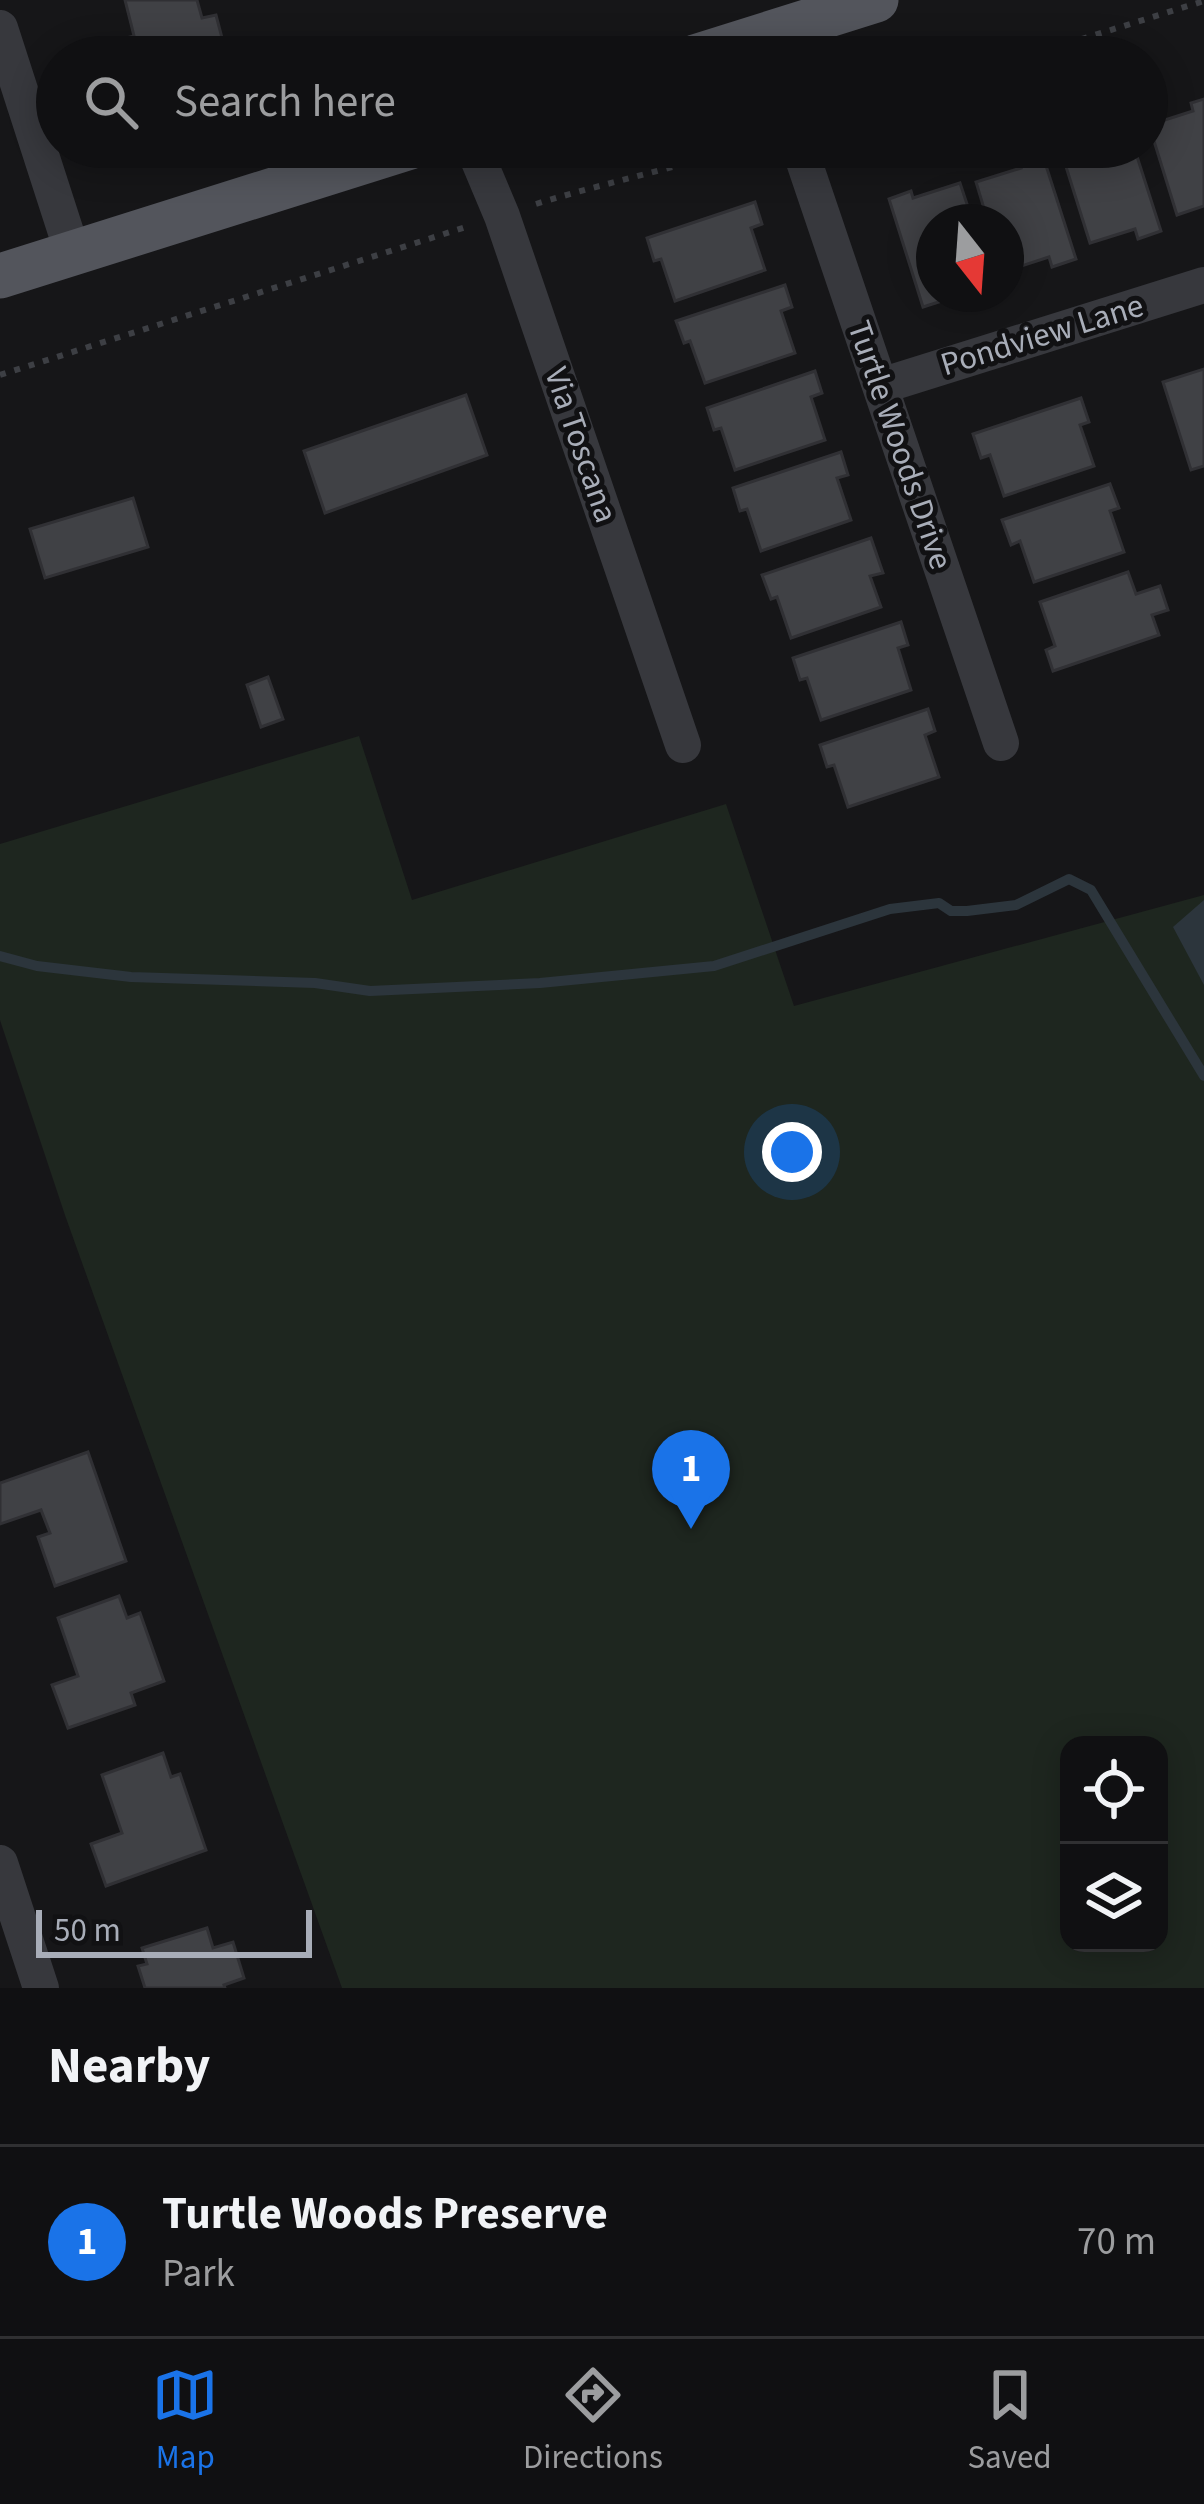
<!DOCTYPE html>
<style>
body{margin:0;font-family:"Source Sans 3",sans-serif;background:#19191b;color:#f1f3f6}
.controls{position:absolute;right:36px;bottom:36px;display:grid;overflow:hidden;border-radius:24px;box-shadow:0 6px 30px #0003}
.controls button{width:108px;height:108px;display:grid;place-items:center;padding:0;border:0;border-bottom:3px solid #303032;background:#101012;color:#f1f3f6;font:60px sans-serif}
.compass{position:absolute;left:916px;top:204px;width:108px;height:108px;border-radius:50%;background:#101012;box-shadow:0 6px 30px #0003;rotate:163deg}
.scale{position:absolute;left:36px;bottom:30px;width:276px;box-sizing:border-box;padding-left:12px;border:6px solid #a8adb8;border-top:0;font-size:33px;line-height:42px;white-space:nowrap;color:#a8adb8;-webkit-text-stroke:9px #111113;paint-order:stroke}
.you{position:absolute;left:792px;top:1152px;width:42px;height:42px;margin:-30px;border:9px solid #fff;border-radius:50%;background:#1a73e8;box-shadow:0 0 0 18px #1a73e833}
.badge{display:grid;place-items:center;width:78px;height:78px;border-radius:50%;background:#1a73e8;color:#fff;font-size:39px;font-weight:700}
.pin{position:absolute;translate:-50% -99px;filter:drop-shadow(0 3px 6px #0008)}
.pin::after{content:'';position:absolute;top:63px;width:42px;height:36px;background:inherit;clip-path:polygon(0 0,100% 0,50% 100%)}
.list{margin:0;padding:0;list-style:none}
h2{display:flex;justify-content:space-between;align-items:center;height:156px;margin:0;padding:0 48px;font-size:51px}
h2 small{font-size:39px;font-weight:400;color:#9c9d9f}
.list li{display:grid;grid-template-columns:78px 1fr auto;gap:36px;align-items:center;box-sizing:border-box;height:192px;padding:0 48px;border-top:3px solid #303032}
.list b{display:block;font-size:45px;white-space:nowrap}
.list p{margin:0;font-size:39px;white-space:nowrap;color:#9c9d9f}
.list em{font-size:39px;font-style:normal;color:#9c9d9f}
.icon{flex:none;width:66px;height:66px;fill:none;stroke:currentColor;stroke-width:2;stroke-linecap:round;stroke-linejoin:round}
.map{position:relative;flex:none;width:1204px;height:1988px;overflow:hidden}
.search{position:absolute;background:#101012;box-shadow:0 6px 30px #0003;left:36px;right:36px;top:36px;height:132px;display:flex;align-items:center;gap:30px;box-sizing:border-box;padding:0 42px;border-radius:66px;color:#9c9d9f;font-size:45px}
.sheet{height:348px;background:#101012}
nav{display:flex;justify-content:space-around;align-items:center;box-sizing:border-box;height:168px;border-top:3px solid #303032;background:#101012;font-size:33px;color:#9c9d9f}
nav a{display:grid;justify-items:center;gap:6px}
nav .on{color:#1a73e8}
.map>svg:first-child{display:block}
.green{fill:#1e261f;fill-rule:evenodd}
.water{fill:#2c353c}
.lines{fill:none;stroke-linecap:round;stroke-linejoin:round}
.stream{stroke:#2c353c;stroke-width:10}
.building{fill:#404145;stroke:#303034;stroke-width:3}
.path{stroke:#3d3f44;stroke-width:6;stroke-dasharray:6 9;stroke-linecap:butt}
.minor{stroke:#37383d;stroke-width:36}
.major{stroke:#53555c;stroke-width:45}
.labels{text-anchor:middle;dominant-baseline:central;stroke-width:10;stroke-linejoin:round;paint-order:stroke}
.street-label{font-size:33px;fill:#a8adb8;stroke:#111113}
</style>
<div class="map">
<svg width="1204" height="1988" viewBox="0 0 1204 1988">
<rect width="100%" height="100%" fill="#161618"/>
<!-- green -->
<path class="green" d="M359 736 412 900 726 804 794 1006 1204 895V1988H342L66 1218 0 1020V844ZM1069 1745H1159V1943H1069Z"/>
<!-- water -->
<polygon class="water" points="1204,900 1204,985 1173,927"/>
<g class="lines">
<!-- stream -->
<polyline class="stream" points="0,956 37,966 131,977 315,983 370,991 540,983 714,966 890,909 939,903 951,911 967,911 1016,905 1069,879 1091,890 1204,1076"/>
</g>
<!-- building -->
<g class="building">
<polygon points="125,0 197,0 202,18 216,15 226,53 212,57 111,57 107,43 134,36"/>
<polygon points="1204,99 1204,206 1177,215 1149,125 1193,111 1191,103"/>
<polygon points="1084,147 1134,147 1161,231 1138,239 1135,229 1090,243 1062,154"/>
<polygon points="1042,153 1076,259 1052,267 1049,257 1006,271 1006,222 988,222 976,182 1021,168 1018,160"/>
<polygon points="960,183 973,222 934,222 934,294 943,294 945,300 923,307 889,199 911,191 913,198"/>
<polygon points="755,202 762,224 751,228 765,270 675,301 661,259 654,261 647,238"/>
<polygon points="785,285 792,307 781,311 795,353 705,383 690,341 684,343 676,321"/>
<polygon points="1204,369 1204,466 1191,470 1163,382"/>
<polygon points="815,371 822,393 811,397 825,440 735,470 721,428 714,430 707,408"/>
<polygon points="466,395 487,455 325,513 304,451"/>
<polygon points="1081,398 1089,422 1080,425 1094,466 1004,496 990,455 981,458 973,434"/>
<polygon points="841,452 848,475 837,478 851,520 761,551 747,509 740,511 733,488"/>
<polygon points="1110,484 1119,508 1110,511 1124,552 1034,582 1020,541 1011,545 1002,520"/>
<polygon points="133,498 148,547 45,578 30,529"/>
<polygon points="871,538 883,573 870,576 881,607 791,638 777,597 771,599 762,575"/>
<polygon points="1128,572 1136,594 1160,586 1168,610 1152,615 1159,635 1053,671 1046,650 1055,646 1040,602"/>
<polygon points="901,622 908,645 898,648 911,690 821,720 807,678 800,680 793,658"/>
<polygon points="268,677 283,719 261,727 247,685"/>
<polygon points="928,709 935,731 925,735 939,777 848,807 834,765 827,767 820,745"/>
<polygon points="88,1452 126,1561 55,1586 38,1537 50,1533 41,1510 0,1524 0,1483"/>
<polygon points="119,1596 127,1618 140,1613 164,1681 131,1693 135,1705 68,1728 52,1685 78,1676 58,1618"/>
<polygon points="163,1753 171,1777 180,1774 206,1850 106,1886 91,1844 122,1833 102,1775"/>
<polygon points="207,1928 213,1948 233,1942 244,1978 224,1985 225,1988 145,1988 138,1966 147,1964 142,1948"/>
</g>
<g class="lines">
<!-- path -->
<g class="path">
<polyline points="1024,57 1204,1"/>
<path d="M536 204C604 183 673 169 740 147"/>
<polyline points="0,375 466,227"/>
</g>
<!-- minor -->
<g class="minor">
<polyline points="0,28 73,254"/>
<polyline points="473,147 502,216 683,745"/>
<polyline points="799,147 1001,743"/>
<polyline points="881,386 1204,285"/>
<polyline points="0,1863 41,1988"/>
</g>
<!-- major -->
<g class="major">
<polyline points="695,57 876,0"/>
<polyline points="0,276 410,147"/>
</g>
</g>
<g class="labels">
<!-- street labels -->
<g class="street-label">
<text transform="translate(1042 335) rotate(-17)">Pondview Lane</text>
<text transform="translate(581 445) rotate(71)">Via Toscana</text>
<text transform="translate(900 445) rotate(71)">Turtle Woods Drive</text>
</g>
</g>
</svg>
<div class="controls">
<button><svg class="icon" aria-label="locate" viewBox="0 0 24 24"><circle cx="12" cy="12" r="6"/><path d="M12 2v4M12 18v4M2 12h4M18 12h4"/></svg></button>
<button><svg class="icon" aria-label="layers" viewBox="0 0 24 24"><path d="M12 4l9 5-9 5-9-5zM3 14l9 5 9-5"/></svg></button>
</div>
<svg class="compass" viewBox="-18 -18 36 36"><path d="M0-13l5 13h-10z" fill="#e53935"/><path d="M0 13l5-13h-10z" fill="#9c9d9f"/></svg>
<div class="scale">50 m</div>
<div class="you"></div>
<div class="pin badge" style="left:691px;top:1529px">1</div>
<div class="search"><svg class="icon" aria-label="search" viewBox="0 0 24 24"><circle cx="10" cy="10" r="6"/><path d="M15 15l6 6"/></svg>Search here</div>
</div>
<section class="sheet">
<h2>Nearby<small></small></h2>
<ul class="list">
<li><span class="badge">1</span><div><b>Turtle Woods Preserve</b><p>Park</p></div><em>70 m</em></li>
</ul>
</section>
<nav>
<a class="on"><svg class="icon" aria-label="map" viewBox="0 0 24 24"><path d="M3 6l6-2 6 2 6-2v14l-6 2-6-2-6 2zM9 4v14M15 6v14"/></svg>Map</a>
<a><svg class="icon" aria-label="directions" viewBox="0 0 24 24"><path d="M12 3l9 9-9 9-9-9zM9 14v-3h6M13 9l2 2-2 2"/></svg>Directions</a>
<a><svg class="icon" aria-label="saved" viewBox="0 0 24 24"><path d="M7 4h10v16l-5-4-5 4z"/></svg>Saved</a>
</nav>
